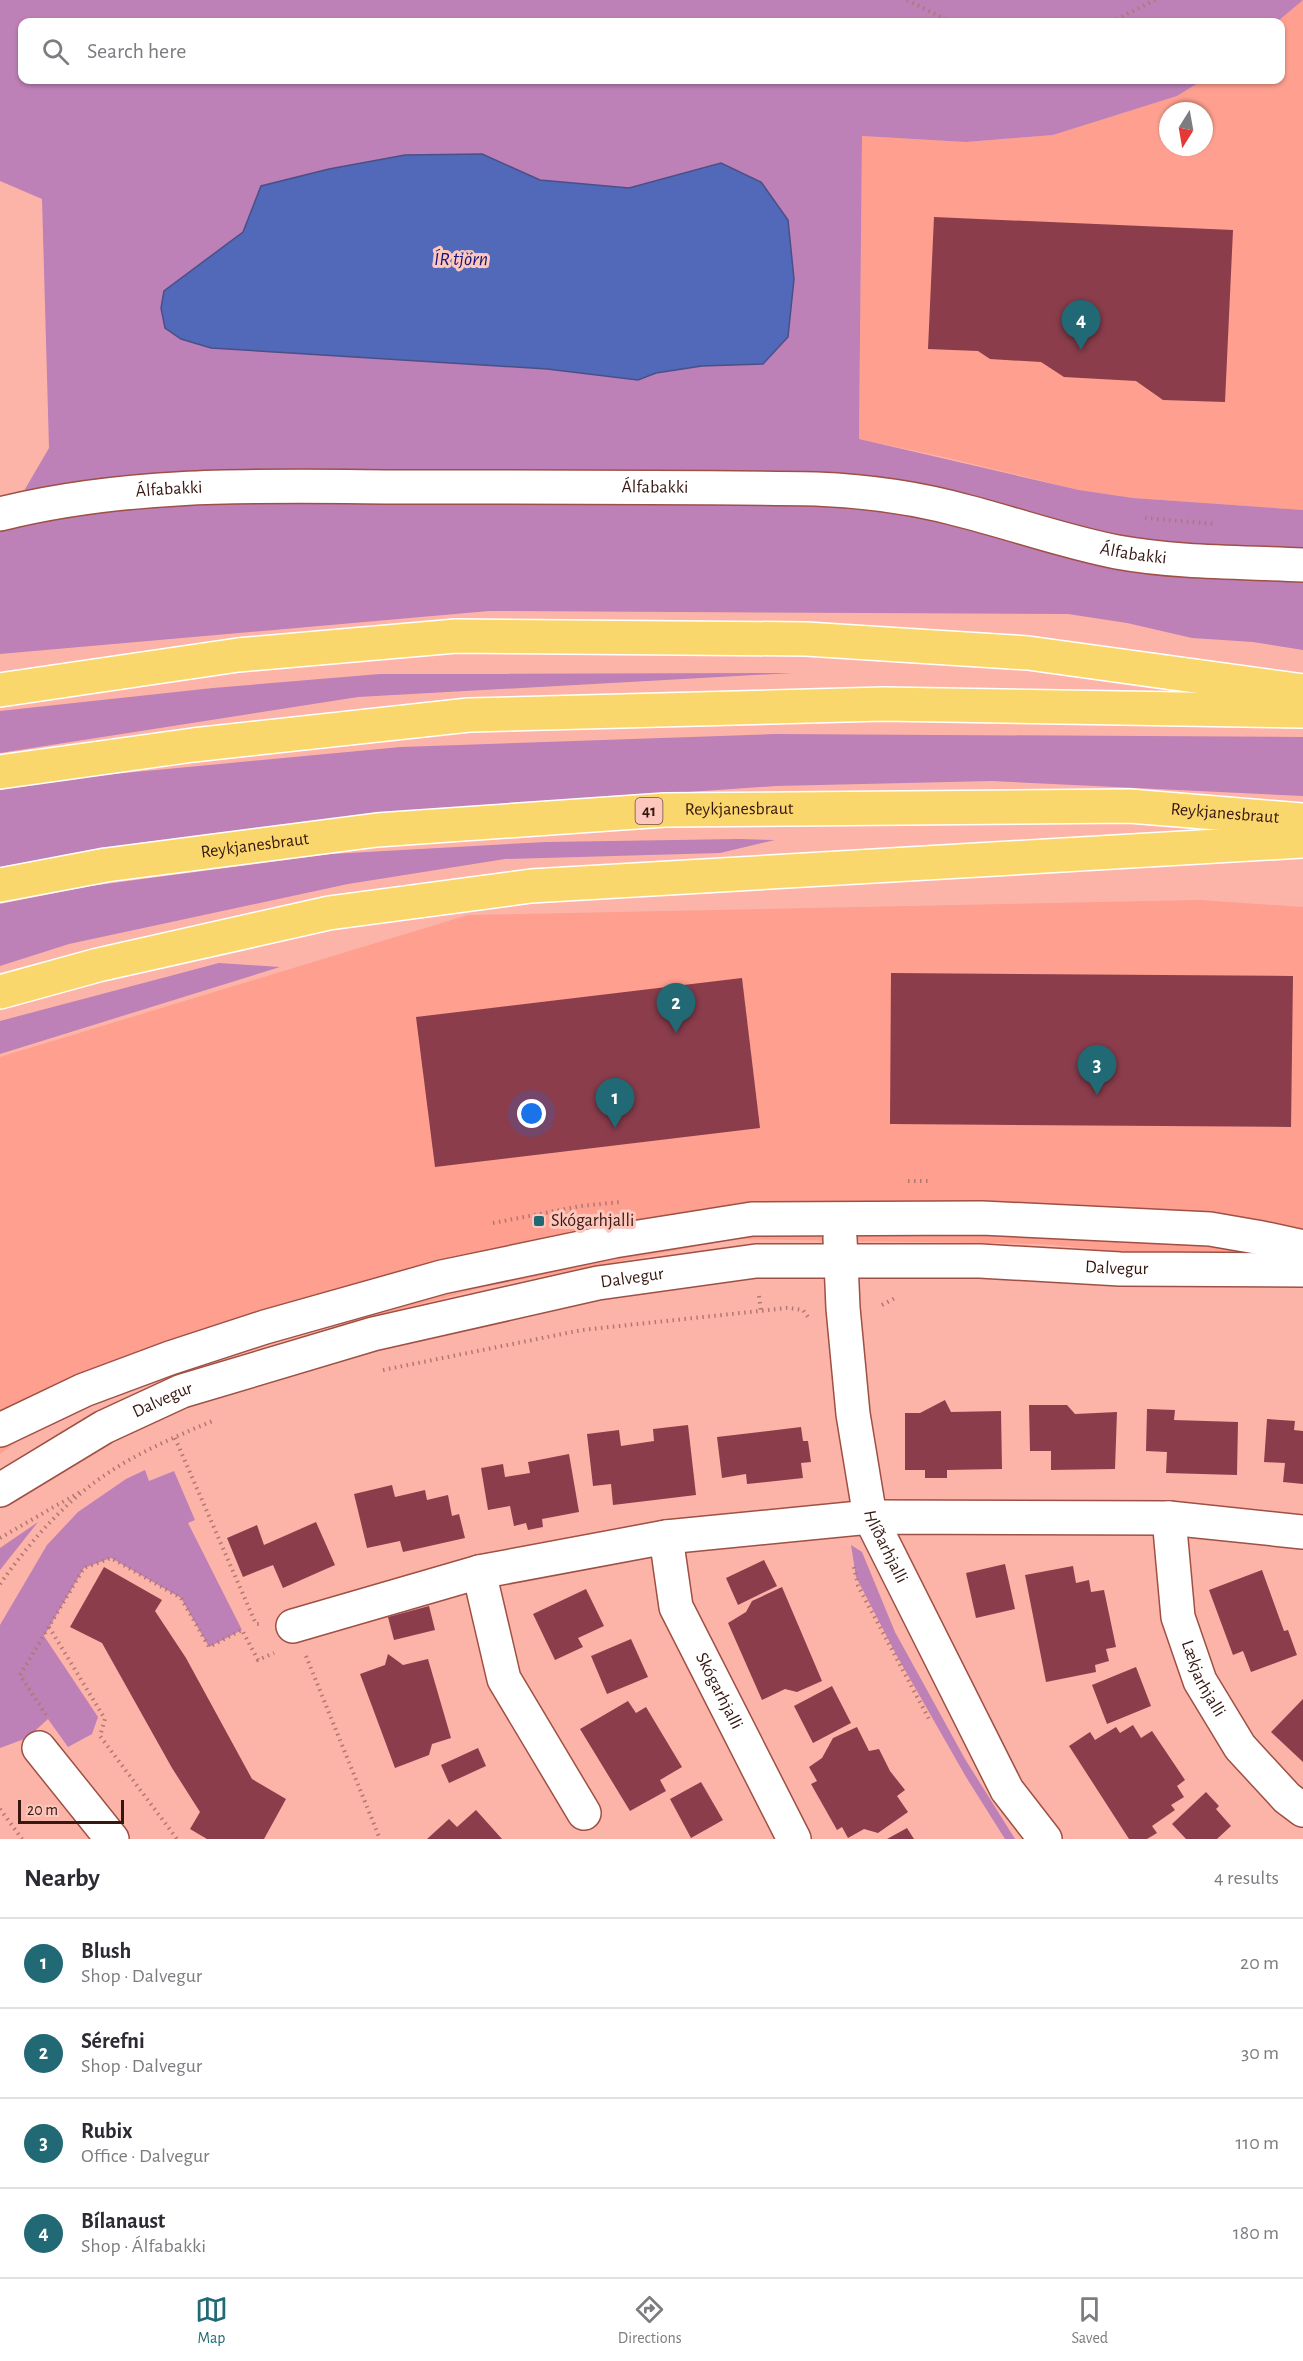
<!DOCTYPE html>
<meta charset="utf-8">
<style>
body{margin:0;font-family:"Alegreya Sans",sans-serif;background:#f2f2f3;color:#2b2b33}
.compass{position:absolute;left:1159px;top:102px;width:54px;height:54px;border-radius:50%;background:#fff;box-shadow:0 2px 4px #0004;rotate:191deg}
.scale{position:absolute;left:18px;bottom:15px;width:106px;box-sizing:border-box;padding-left:6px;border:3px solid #371712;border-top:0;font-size:16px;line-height:21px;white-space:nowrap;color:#371712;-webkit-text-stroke:4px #fdc7bd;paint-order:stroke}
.you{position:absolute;left:532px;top:1114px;width:21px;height:21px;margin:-15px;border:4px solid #fff;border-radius:50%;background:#1a73e8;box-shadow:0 0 0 9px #1a73e833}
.badge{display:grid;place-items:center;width:39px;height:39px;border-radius:50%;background:#206975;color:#fff;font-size:20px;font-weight:700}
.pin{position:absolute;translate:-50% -50px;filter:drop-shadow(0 2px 3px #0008)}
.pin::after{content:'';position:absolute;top:32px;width:21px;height:18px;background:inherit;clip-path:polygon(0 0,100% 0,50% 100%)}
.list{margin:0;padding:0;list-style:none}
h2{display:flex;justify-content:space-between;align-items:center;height:78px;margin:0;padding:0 24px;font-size:26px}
h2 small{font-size:20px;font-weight:400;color:#7c7c81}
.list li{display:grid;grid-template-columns:39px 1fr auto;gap:18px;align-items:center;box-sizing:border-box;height:90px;padding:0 24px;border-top:2px solid #e1e1e2}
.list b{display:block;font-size:22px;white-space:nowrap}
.list p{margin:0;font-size:20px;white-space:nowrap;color:#7c7c81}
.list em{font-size:20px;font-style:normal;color:#7c7c81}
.icon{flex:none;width:33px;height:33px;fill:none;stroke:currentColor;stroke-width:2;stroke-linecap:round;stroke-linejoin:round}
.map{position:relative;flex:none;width:1303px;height:1839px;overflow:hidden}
.search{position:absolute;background:#fff;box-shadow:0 2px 4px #0004;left:18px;right:18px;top:18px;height:66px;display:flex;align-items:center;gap:15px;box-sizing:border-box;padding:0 21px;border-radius:12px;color:#7c7c81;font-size:22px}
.sheet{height:438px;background:#fff}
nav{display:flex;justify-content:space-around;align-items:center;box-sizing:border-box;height:84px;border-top:2px solid #e1e1e2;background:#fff;font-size:16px;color:#7c7c81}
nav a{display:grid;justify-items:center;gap:3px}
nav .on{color:#206975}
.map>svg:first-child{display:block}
.built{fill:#fe9f8f;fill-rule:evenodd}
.green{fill:#bd80b7}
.water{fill:#5268b9;stroke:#4a5087;stroke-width:1.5}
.building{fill:#8b3d4c}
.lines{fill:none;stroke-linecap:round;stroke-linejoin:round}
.minor-casing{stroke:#9f5044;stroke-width:36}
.tertiary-casing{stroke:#9f5044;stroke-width:36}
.trunk-casing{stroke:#fff;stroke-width:36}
.path{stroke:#b0786e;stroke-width:4;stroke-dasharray:1.5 4.5;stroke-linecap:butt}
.minor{stroke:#fff;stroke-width:33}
.tertiary{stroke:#fff;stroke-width:33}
.trunk{stroke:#fad76c;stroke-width:33}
.poi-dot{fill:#206975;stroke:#fdc7bd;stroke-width:2}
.labels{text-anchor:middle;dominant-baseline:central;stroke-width:6;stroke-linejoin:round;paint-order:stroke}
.shield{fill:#fdc7bd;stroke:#724c45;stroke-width:1.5}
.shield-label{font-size:16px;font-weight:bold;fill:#371712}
.street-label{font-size:18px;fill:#371712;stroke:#fdc7bd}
.poi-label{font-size:18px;fill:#371712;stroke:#fdc7bd;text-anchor:start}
.water-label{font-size:20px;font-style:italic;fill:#141679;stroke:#fdc7bd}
</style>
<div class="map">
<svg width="1303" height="1839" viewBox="0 0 1303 1839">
<rect width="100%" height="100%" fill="#fcb4a8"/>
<!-- built -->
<g class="built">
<path d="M1303 0V510L1133 498 1079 490 944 457 859 439 862 136 966 142 1053 135 1177 96 1203 80H1280V22H1277ZM1168 111H1204V147H1168Z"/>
<polygon points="1200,900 1303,907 1303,1269 1041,1244 736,1239 485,1287 289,1338 97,1398 34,1429 0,1454 0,1057 468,915"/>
</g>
<!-- green -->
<g class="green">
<polygon points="0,0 1303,0 1277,22 22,22 22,80 1203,80 1177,96 1053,135 966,142 862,136 859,439 1079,490 1133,498 1303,510 1303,650 1253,642 1192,638 1127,623 1068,614 489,611 0,654 0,532 49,448 42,199 0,181"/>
<polygon points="793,673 358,697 0,753 0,711 213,688 380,674"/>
<polygon points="775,734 1303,737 1303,796 992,781 776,786 517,804 269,830 0,871 0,790 39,781 401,747"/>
<polygon points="740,839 775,840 720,853 505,859 348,884 69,944 0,966 0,904 90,886 331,854 546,842"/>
<polygon points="219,963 280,967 0,1054 0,1021"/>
<polygon points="145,1470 149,1481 174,1471 195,1520 188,1523 242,1630 209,1647 181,1598 111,1558 84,1568 44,1636 98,1717 92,1734 68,1747 48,1719 27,1738 0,1748 0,1625 47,1545 78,1512 126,1479"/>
<polygon points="38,1522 0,1570 0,1548"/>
<polygon points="851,1545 862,1552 895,1632 965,1759 1015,1839 1005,1839 966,1777 897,1656 856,1577"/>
</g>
<!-- water -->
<polygon class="water" points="482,154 540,180 629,188 721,163 761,182 788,220 794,279 788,337 763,364 702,366 656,373 638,380 547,369 211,348 181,339 165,328 161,308 164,291 243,232 261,186 329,169 405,155"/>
<!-- building -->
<g class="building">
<polygon points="934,217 1233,230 1225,402 1163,400 1136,381 1064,377 1041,362 990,359 978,351 928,349"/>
<polygon points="891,973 1293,976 1291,1127 890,1124"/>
<polygon points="742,978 760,1128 435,1167 416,1017"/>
<polygon points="945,1400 951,1412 1001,1411 1002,1469 947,1470 947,1478 925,1478 925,1470 905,1470 905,1413 920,1413"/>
<polygon points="1029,1405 1067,1405 1075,1414 1117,1412 1115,1469 1051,1470 1051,1451 1030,1451"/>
<polygon points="1147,1409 1175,1410 1174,1420 1238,1422 1237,1475 1166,1473 1167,1452 1146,1451"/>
<polygon points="1267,1419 1295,1421 1294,1430 1303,1431 1303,1484 1283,1482 1285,1463 1264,1462"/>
<polygon points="688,1425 696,1495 613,1505 611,1484 593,1486 587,1434 619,1430 621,1446 654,1441 653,1429"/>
<polygon points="801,1427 803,1441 808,1441 811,1462 801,1463 803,1478 747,1484 746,1474 722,1478 717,1437"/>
<polygon points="569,1454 579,1512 542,1519 543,1527 528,1530 526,1523 514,1526 510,1506 488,1510 481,1468 503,1464 505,1477 530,1473 528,1462"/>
<polygon points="392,1485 395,1497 425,1490 427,1500 448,1495 452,1516 459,1514 465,1538 403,1552 400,1541 367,1548 354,1494"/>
<polygon points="316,1522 335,1565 283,1588 273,1565 243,1577 227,1538 257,1525 264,1545"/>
<polygon points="764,1560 777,1586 738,1605 726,1578"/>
<polygon points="1005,1564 1015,1609 976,1618 966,1573"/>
<polygon points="1073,1566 1076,1583 1089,1580 1091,1592 1104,1590 1116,1647 1106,1649 1109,1661 1095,1665 1096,1672 1046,1682 1025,1575"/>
<polygon points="104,1567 162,1600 155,1611 186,1658 252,1779 286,1799 264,1839 207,1839 190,1829 200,1812 172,1768 102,1643 70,1627"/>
<polygon points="1262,1570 1284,1631 1288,1630 1297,1655 1251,1672 1243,1651 1233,1655 1209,1590"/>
<polygon points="782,1587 822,1681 797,1692 785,1689 762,1700 728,1623 746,1612 752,1601"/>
<polygon points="586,1589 604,1626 578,1638 583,1647 555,1660 533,1614"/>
<polygon points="429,1606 435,1630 394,1640 388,1617"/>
<polygon points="631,1639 648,1677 607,1694 591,1656"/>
<polygon points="388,1654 403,1665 428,1659 451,1738 432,1744 429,1755 395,1768 360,1674 385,1665"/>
<polygon points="1136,1667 1151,1706 1107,1724 1092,1685"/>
<polygon points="832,1686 851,1723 813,1743 794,1706"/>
<polygon points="1303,1699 1303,1762 1271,1732"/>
<polygon points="628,1701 636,1713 646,1707 682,1767 660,1780 666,1791 630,1811 580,1729"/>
<polygon points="1133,1725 1141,1738 1152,1731 1185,1780 1177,1786 1184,1797 1171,1805 1175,1810 1152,1826 1157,1833 1147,1839 1129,1839 1069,1746 1090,1732 1095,1740 1116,1727 1120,1733"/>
<polygon points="857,1727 869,1751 879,1749 890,1771 905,1790 897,1796 908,1812 878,1833 864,1829 848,1838 842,1827 837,1830 811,1784 817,1781 809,1767 822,1758 833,1738"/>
<polygon points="478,1748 486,1766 449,1783 441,1765"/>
<polygon points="701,1782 723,1820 691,1838 670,1799"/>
<polygon points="1206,1792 1219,1806 1216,1809 1231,1826 1217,1839 1186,1839 1172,1824"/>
<polygon points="476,1810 502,1839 427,1839 449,1819 457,1827"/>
<polygon points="907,1828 914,1839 887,1839"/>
</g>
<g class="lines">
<!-- minor casing -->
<g class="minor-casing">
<g id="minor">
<path id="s1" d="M0 514C132 481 267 486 402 487 540 487 678 487 816 489 867 491 918 498 968 512 1018 525 1066 542 1117 552 1178 563 1242 562 1303 565"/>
<path id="s2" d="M1169 1518 1178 1617 1200 1681 1240 1747 1287 1798 1303 1810"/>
<path id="s3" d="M666 1537 676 1607 794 1839"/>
<polyline points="479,1572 504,1679 584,1813"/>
<polyline points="293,1626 479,1572 666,1537 870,1517 1169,1518 1303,1532"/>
<polyline points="39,1748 112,1839"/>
</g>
</g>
<!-- tertiary casing -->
<g class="tertiary-casing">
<g id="tertiary">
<path id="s4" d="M840 1238 843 1308 853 1414 870 1517 1007 1790 1045 1839"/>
<polyline points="0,1430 84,1390 170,1358 265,1327 442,1277 614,1241 752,1219 982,1218 1210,1229 1262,1238 1303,1247"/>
<path id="s5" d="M0 1490 104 1427 182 1391 373 1334 598 1283 756 1261H980L1120 1269 1303 1270"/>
</g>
</g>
<!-- trunk casing -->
<g class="trunk-casing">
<g id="trunk">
<polyline points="0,690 238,655 456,636 806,639 1028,653 1303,691"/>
<polyline points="0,772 193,745 469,715 884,704 1303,711"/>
<path id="s6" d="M0 885 106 865 377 830 665 810 1129 806 1303 820"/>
<polyline points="0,992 98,965 329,913 531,886 1303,841"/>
</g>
</g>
<!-- path -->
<g class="path">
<polyline points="907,0 951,22"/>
<polyline points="1111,22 1155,0"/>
<polyline points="1145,518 1216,524"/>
<polyline points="908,1181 928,1181"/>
<polyline points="493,1223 581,1206 620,1202"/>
<polyline points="759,1296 761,1312"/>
<polyline points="882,1305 897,1297"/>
<polyline points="383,1370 582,1330 787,1308 803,1310 808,1317"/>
<polyline points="175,1438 256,1624 259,1624"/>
<polyline points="0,1538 80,1492"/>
<polyline points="854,1567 858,1586 930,1721"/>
<path d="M0 1584C30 1542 65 1501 108 1473 141 1451 179 1435 215 1420"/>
<polyline points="49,1627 105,1719 100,1736 177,1839"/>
<polyline points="306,1656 380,1839"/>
<polyline points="46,1715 20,1675 84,1568 111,1558 181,1598 209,1647 242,1630 258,1660 274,1653"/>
<polyline points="0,1809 22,1839"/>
</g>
<!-- minor -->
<use href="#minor" class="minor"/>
<!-- tertiary -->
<use href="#tertiary" class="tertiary"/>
<!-- trunk -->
<use href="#trunk" class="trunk"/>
</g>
<!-- markers -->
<rect class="poi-dot" x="533" y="1215" width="12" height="12" rx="3"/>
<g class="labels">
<!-- shield labels -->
<rect class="shield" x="635.5" y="798" width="27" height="26" rx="4.5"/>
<g class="shield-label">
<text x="649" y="811">41</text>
</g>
<!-- street labels -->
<g class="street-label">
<text stroke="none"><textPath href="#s1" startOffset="657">Álfabakki</textPath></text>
<text stroke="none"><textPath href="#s1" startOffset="171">Álfabakki</textPath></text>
<text stroke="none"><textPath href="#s1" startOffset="1143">Álfabakki</textPath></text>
<text stroke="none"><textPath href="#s6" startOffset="744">Reykjanesbraut</textPath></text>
<text stroke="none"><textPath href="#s6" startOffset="1230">Reykjanesbraut</textPath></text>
<text stroke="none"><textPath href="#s6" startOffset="258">Reykjanesbraut</textPath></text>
<text stroke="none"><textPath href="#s5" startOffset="1158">Dalvegur</textPath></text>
<text stroke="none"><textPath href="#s5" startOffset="672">Dalvegur</textPath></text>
<text stroke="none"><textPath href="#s5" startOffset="186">Dalvegur</textPath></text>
<text stroke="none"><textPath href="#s4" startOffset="314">Hlíðarhjalli</textPath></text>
<text stroke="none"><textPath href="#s2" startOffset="166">Lækjarhjalli</textPath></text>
<text stroke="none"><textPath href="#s3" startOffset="165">Skógarhjalli</textPath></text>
</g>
<!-- poi labels -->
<g class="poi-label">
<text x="551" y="1221">Skógarhjalli</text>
</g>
<!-- water labels -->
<g class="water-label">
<text x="461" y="259">ÍR tjörn</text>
</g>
</g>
</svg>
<svg class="compass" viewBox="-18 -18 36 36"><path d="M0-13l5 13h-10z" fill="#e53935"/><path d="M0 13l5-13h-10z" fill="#7c7c81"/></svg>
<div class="scale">20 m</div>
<div class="you"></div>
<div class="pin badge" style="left:615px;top:1128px">1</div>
<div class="pin badge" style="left:676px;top:1033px">2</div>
<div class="pin badge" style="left:1097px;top:1095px">3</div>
<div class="pin badge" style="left:1081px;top:350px">4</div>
<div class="search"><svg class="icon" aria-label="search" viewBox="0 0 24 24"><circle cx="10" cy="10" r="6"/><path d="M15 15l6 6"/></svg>Search here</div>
</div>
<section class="sheet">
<h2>Nearby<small>4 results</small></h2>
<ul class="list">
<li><span class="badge">1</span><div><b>Blush</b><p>Shop · Dalvegur</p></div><em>20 m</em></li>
<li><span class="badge">2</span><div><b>Sérefni</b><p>Shop · Dalvegur</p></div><em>30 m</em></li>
<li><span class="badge">3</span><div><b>Rubix</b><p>Office · Dalvegur</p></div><em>110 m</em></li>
<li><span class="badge">4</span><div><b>Bílanaust</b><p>Shop · Álfabakki</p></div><em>180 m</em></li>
</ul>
</section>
<nav>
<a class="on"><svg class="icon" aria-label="map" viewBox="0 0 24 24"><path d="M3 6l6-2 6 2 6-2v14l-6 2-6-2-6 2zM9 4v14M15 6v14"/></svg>Map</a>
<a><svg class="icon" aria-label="directions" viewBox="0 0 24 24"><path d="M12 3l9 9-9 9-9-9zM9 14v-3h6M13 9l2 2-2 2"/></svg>Directions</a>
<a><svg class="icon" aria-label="saved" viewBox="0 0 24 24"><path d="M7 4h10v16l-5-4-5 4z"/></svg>Saved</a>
</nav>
